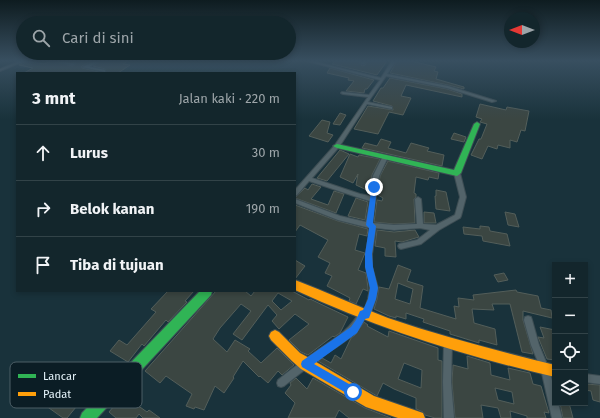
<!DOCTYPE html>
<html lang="id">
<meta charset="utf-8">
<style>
body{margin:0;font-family:"Fira Sans",sans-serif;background:#1c2e34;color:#f1f3f6}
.controls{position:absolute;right:12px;bottom:12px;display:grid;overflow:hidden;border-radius:0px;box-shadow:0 2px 6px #0003}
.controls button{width:36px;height:36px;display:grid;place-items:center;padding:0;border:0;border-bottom:1px solid #324348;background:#13262c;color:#f1f3f6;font:20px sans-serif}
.compass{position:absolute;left:504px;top:12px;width:36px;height:36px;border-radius:50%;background:#13262c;box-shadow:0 2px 6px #0003;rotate:270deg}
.stop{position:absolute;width:12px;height:12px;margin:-9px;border:3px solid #1a73e8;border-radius:50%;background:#fff}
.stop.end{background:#1a73e8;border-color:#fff;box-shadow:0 1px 4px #0008}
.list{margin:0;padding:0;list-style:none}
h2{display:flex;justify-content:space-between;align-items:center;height:52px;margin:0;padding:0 16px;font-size:17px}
h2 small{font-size:13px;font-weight:400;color:#9da5a9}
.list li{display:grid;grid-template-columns:26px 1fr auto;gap:12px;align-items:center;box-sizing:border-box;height:56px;padding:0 16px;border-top:1px solid #324348}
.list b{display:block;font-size:15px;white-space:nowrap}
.list em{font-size:13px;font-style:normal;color:#9da5a9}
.icon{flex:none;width:22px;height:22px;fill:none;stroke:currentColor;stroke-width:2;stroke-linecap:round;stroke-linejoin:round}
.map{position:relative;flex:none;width:600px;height:418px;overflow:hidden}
.search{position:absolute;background:#13262c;box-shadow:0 2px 6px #0003;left:16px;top:16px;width:280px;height:44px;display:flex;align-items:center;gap:10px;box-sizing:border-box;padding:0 14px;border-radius:22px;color:#9da5a9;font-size:15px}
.panel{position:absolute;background:#13262c;box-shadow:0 2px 6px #0003;left:16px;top:72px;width:280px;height:220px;border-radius:0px}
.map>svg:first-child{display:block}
.building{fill:#3b4642;stroke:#535e5a;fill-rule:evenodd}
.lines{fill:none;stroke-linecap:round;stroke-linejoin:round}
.street-casing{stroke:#3e4e54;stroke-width:2}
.fast-casing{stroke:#3e4e54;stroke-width:2}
.slow-casing{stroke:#3e4e54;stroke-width:2}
.street{fill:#53646a;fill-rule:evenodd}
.fast{fill:#30b455;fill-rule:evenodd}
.slow{fill:#ff9f0a;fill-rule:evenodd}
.route{fill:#1a73e8}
.key{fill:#0b1d25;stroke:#4d5e66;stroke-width:1}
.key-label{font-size:11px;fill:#e8f6fd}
</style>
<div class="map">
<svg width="600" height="418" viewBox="0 0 600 418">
<rect width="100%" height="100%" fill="#19323b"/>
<!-- building -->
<g class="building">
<polygon points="25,61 44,64 51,61 73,66 76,63 65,61 92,61 82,66 82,68 103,73 24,73 33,68 19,65"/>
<polygon points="100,61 128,61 123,64 130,65 118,73 106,73 105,69 93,66"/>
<polygon points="335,61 361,61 360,63 362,66 365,65 368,61 387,61 377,75 332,64"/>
<polygon points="397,61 411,61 436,67 434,71 438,72 436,79 464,87 464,89 448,85 390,73"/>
<polygon points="330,68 374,80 367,89 365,89 364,93 346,91 354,81 348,80 349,78 327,73"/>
<polygon points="390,78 447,89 462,94 462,97 406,85 401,96 411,98 403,115 389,112 378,134 354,129 368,106 393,110 392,106 373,101 381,88 383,88"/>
<polygon points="480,104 506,110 507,107 529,111 525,131 521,130 517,142 510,140 510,148 498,145 497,149 488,146 482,159 471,155 479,139 481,139 487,124 480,122 482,119 476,117"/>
<polygon points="340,113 346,115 340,125 333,124"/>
<polygon points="322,120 330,122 327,133 333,135 328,142 309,136"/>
<polygon points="454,133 466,137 464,142 451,139"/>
<polygon points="381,139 391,142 388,148 406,153 411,143 429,148 427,151 444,155 442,166 362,148 365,143 377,146"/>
<polygon points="340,150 349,154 327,181 317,178"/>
<polygon points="350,154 358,157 359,155 380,159 372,175 369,191 356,185 358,174 353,183 340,177"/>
<polygon points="388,161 439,173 438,179 429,177 428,180 416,177 414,193 416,194 416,197 414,199 415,223 394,224 374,222 377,200 382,201 383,198 378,195 380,176"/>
<polygon points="312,184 321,187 311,199 328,205 334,191 344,194 336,213 295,198 305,188 308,190"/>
<polygon points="436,190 446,192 450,211 436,209 435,196 436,196"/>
<polygon points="356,198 368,202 365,220 348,216"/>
<polygon points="295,205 338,221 368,229 367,236 359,234 355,250 365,253 358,270 366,273 368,288 368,291 363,289 356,304 349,301 350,298 327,286 332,276 325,273 330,263 318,257 328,240 300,225 295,232"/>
<polygon points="424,212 434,213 436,223 424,223"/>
<polygon points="505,212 515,214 519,227 508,225"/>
<polygon points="480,226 489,227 490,231 507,234 510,246 483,241 482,236 464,234 463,227 480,229"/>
<polygon points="377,230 394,232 415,230 419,237 402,242 395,241 396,257 385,256 385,248 375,246"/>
<polygon points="295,260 305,266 295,279"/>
<path d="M398 265 411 270 407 281 423 286 420 308 456 319 454 306 459 307 458 298 474 300 473 295 516 290 517 292 538 296 541 308 551 310 552 318 523 311V320L533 354 522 352 510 304H492L494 310 472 309 474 323 495 329 497 345 479 340V343L450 334V331L423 322 424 319 406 313V319L396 316V318L389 316 374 309 377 299 379 287 389 289ZM398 283 413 289 410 304 395 299Z"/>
<polygon points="504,273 508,280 498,282 494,275"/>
<polygon points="168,291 194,291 185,301 187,302 168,322 166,320 144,346 142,344 128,362 110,351 119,340 127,345 156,312 151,309"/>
<path d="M216 291H245L251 296 255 291H292L309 300 310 299 348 317 340 333 334 337 333 336 308 355 301 352 289 340 309 324 295 314 279 329 272 321 277 315 268 305 242 340 233 334 251 311 241 304 220 328 213 339 227 352 235 340 250 349 248 351 261 363 277 348 294 365 282 375 278 371 268 383 260 376 259 377 243 361 233 377 234 378 224 393 215 386 204 410 195 407 194 409 186 406 192 394 166 376 160 383 145 371ZM278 293 292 301 281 310 272 301Z"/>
<path d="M364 322 368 325 367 326 388 337 389 331 438 348V360L442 361V418H435L425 415 423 412 416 409V398L394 389 383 383 377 396 318 361 322 358 331 363 335 355 341 359 351 338 355 335ZM404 363 422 370 421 388 398 379Z"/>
<polygon points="540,327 555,330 555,360 547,359 538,337 544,338"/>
<path d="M467 356 490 363 491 375 510 380 508 368 530 373 533 384 541 386 549 413 544 412 546 418H527V416L510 411 511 418H501L498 408 481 405 483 418H455L452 382 453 365 468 369ZM495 388 512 392 514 404 498 400Z"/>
<polygon points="43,375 81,401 67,418 63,418 28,393"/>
<polygon points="296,378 307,389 313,378 365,408 391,418 349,418 339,410 335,418 288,418 295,403 285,393 291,385 290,383"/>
<polygon points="585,384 600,385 600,402 593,400 591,391 585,390"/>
<polygon points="123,395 147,412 149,410 160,418 143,418 139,414 136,418 116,418 109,412"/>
<polygon points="560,403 569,403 573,418 563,418"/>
</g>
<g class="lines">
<!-- street casing -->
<g class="street-casing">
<g id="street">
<polygon points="20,61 24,61 0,71 0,69"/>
<polygon points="53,61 59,61 75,64 73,65"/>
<polygon points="95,61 99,61 89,67 105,70 105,72 83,67"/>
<path d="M307 61H312L381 78 392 61H396L387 74 448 86 496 101 492 102 447 88 386 76 368 102 392 107V109L367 104 339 147 312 178 360 194 370 196 373 176 383 156H387L388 157 379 176 372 223 394 225 417 224 415 199 418 197 421 199 423 224 436 225 455 215 460 197 454 173 457 171 460 173 466 197 461 216 460 218 439 230 421 244 401 249 399 248 398 246 399 244 417 240 430 230 420 228 394 230 376 228 372 254V267L378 288 376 299 369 318H365C356 337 337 346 321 357 309 367 296 376 284 386L281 387 278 386 277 383 278 380C290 370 302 361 315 352 332 340 350 331 360 311H364L368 299 370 288 366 267V254L370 228 338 220 295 203V199L340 216 366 222 370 201 357 197 309 181 297 195 295 196V190L335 145 368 97 343 94 341 93 342 92 369 95 380 80Z"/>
<polygon points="363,61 367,61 364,64 362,64 361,63"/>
<polygon points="528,316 531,317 532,320 539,345 549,369 555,392 555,403 558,403 562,418 552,418 541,369 531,345 524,320 525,317"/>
<polygon points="448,339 451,340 452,343 451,382 454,418 444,418 443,382 444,343 445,340"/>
<polygon points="585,374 600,376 600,384 585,382"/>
</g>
</g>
<!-- fast casing -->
<g class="fast-casing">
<g id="fast">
<polygon points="477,122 480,124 461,173 457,176 337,148 333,146 337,144 454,170 474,124"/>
<polygon points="200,291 212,291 211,295 97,418 80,418 82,413"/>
</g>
</g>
<!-- slow casing -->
<g class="slow-casing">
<g id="slow">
<path d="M295 280C326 292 357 306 388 318 443 337 499 351 555 365V377C465 356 379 329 295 290Z"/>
<polygon points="275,330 279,332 300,353 311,359 374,396 423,413 425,418 398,418 366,407 301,369 292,361 271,340 269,336 271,332"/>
</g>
</g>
<!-- street -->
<use href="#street" class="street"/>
<!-- fast -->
<use href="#fast" class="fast"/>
<!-- slow -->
<use href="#slow" class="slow"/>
</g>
<!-- sky -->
<linearGradient id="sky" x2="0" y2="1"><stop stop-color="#0e1c20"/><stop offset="0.51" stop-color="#384f60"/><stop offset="1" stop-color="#384f60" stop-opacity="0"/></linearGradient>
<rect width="600" height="119" fill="url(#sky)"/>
<!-- route -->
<polygon class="route" points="372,185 374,185 377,187 373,223 376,226 372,254 373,267 378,288 376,299 369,318 365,319 357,333 314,364 356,388 358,392 356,395 353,397 302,367 301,364 302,361 351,327 356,320 360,311 363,310 368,299 370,288 365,267 365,254 369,228 366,225"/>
<!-- legend -->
<rect x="10" y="362" width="132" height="46" rx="6" class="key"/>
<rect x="18" y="374" width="18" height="4" fill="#30b455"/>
<rect x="18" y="392" width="18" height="4" fill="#ff9f0a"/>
<g class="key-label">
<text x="43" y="380">Lancar</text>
<text x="43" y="398">Padat</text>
</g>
</svg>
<div class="controls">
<button>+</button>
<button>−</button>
<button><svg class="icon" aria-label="locate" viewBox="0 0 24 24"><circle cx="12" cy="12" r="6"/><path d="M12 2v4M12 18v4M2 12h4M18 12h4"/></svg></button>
<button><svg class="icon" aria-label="layers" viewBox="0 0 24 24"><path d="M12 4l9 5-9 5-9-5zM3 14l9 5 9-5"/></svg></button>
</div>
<svg class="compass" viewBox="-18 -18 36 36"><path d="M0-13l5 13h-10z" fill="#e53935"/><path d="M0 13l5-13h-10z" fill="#9da5a9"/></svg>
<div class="stop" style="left:353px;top:392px"></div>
<div class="stop end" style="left:374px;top:187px"></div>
<div class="search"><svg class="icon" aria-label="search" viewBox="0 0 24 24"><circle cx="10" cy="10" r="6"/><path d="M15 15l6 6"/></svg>Cari di sini</div>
<section class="panel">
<h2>3 mnt<small>Jalan kaki · 220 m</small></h2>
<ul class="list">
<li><svg class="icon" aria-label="ahead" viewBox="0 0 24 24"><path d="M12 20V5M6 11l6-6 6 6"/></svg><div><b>Lurus</b></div><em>30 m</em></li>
<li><svg class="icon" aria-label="right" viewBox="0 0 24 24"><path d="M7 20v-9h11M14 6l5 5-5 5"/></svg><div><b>Belok kanan</b></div><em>190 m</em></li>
<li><svg class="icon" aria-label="arrive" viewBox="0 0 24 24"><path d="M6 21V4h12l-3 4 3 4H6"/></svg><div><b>Tiba di tujuan</b></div></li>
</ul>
</section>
</div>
